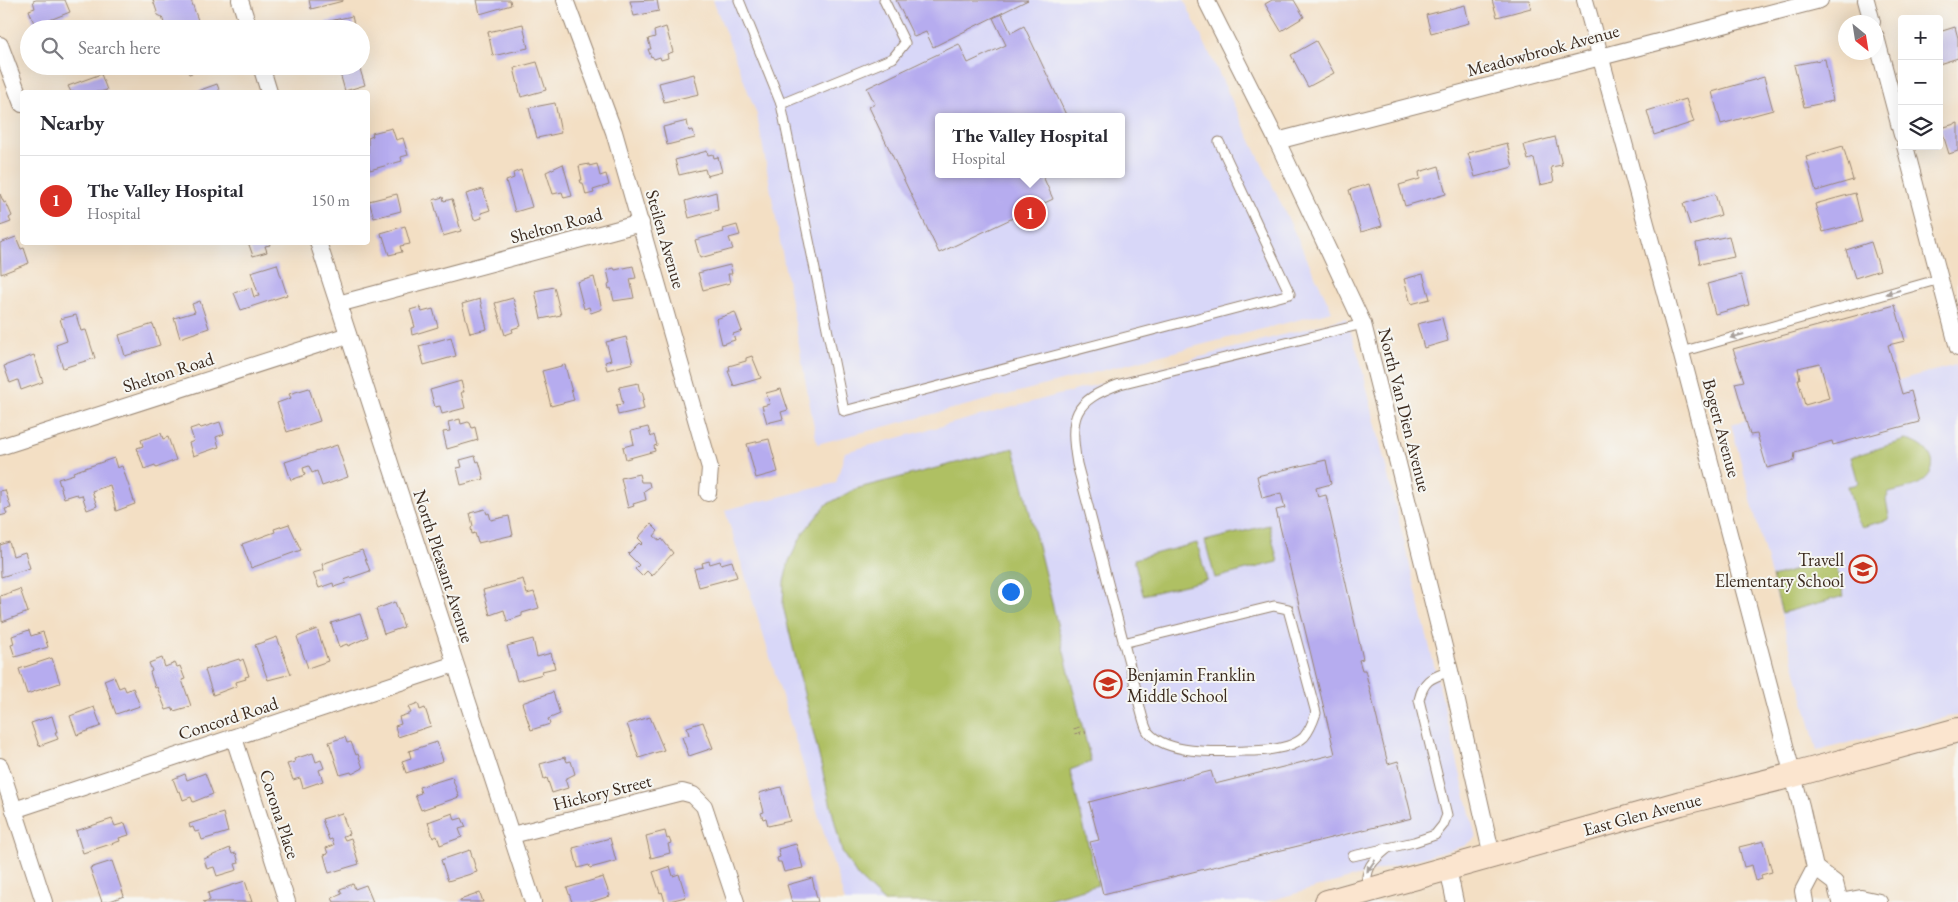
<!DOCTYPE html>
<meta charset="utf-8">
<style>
body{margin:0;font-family:"EB Garamond",serif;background:#f2f2f3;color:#2b2b33}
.controls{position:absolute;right:15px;top:15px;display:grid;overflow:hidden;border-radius:5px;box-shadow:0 5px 20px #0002}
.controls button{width:45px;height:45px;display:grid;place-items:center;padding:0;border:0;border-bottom:1px solid #e1e1e2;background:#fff;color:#2b2b33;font:25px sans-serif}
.compass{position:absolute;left:1838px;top:15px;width:45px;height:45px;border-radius:50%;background:#fff;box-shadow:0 5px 20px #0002;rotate:150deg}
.you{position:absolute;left:1010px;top:591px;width:18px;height:18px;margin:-12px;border:4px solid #fff;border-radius:50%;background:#1a73e8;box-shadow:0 0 0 8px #1a73e833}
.badge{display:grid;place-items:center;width:32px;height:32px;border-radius:50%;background:#d93025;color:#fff;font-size:16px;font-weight:700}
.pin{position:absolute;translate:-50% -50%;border:2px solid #fff;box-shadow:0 1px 5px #0006}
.popup{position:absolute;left:935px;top:113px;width:190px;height:65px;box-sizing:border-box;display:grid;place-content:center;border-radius:5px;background:#fff;filter:drop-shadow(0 1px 4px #0005);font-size:16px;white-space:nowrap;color:#7c7c81}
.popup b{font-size:19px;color:#2b2b33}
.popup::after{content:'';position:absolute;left:50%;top:100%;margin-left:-10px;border:10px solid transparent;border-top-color:#fff}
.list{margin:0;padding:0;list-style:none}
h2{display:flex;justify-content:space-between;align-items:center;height:65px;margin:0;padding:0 20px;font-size:21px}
h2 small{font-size:16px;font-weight:400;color:#7c7c81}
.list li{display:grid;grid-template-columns:32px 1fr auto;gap:15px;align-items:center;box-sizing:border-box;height:90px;padding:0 20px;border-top:1px solid #e1e1e2}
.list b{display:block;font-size:19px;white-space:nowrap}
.list p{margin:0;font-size:16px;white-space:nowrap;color:#7c7c81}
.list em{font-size:16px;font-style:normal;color:#7c7c81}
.icon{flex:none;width:28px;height:28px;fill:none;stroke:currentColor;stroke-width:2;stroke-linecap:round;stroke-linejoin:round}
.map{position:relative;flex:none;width:1958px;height:902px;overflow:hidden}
.search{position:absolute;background:#fff;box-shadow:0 5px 20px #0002;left:20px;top:20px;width:350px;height:55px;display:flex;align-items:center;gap:12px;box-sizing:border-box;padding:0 18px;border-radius:28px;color:#7c7c81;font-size:19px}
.panel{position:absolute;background:#fff;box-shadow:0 5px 20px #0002;left:20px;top:90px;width:350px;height:155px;border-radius:5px}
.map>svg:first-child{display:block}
.built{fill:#d8d7f8;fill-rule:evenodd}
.green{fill:#afc064;stroke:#757541}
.building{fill:#b6acef;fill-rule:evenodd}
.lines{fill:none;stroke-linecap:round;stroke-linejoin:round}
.lane-casing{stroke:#978471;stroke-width:11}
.street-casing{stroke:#978471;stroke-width:18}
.secondary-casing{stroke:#978471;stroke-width:26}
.path{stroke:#978471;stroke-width:3;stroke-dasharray:1 4;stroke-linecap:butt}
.lane{stroke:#fff;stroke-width:9}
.street{stroke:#fff;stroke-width:16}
.secondary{stroke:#fbe5cf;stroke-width:24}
.oneway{fill:#a79f9a}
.labels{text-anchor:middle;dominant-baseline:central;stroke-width:4;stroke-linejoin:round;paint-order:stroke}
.street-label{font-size:18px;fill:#3b2a1e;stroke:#f6f6f2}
.poi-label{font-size:18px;fill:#3b2a1e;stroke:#f6f6f2;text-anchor:end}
</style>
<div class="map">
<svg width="1958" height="902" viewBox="0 0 1958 902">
<rect width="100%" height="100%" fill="#f6f6f2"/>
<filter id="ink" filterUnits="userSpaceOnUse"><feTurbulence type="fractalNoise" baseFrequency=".02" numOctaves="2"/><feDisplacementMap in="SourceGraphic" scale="10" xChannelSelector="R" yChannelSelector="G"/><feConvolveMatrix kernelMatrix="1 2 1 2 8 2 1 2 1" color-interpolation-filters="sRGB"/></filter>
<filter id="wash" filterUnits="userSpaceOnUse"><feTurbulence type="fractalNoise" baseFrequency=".0096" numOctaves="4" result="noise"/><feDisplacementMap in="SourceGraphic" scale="20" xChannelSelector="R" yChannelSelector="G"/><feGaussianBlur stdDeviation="1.12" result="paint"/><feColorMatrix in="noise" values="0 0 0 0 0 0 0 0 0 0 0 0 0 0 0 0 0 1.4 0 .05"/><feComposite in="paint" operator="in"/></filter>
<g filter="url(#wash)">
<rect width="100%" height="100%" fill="#f3dfc4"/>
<!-- built -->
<g class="built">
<path d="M713 0H1184L1332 311 817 444 757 115ZM939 117H1121V174H939Z"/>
<polygon points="1346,318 1360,360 1476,838 1464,846 1265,902 845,902 725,510 836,483 845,452"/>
<polygon points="1956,365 1958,374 1958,714 1817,751 1731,424"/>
</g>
<!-- green -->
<g class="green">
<path d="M1905 440C1927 443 1944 465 1923 481 1914 488 1900 490 1889 493L1886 499 1889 517 1887 520 1862 527 1857 521 1848 486 1855 485 1858 482 1851 457Z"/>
<polygon points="1014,448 1091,762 1070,770 1098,885 1037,902 884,902 858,877 842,852 783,606 784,582 789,561 803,533 826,505 855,489"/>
<polygon points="1269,525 1278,562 1215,578 1205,541"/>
<polygon points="1197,543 1207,580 1143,595 1134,559"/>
<polygon points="1834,559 1844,596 1782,613 1772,577"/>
</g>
<g id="blocks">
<!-- building -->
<g class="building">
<polygon points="36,0 65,0 70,12 35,26 29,10 35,8 33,1"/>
<polygon points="153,0 191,0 201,29 185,29 184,27 180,29 166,29 162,17 158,15"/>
<polygon points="309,0 343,0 343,1 311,9"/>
<polygon points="477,0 510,0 511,5 480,14"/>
<polygon points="657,0 659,11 634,16 630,1"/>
<polygon points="896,0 1028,0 933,47 926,32 914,37"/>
<polygon points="1272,0 1294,0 1304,17 1281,31 1265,4"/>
<polygon points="1492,0 1529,0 1531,8 1497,17"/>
<polygon points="1465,5 1469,23 1431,33 1426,15"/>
<polygon points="1002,14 1011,33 1024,26 1067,117 939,117 939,174 1042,174 1053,199 939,253 869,107 875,104 867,88 959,44 968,63 1006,45 993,18"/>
<polygon points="352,16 355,29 327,29 325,22"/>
<polygon points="523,24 528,48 493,56 488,32"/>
<polygon points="666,27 673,52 667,54 668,58 661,60 660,57 654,59 652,56 651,57 648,49 651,49 648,39 655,37 654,31"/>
<polygon points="1955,27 1958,38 1958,58 1939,64 1939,32"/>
<polygon points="1316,41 1334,73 1308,87 1291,55"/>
<polygon points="1825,59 1833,101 1804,107 1794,65"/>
<polygon points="537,62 546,90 521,97 514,68"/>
<polygon points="180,66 210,66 210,67 189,74 186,67 181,69"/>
<polygon points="338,66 353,66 354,68 359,66 365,85 345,91"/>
<polygon points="101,74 107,90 100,92 71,92 68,86"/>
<polygon points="694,74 699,94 664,102 659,83"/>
<polygon points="1764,77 1773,110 1721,124 1712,92"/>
<polygon points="217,84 220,92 195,92"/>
<polygon points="1686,99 1694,122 1654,135 1647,111"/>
<polygon points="555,103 561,133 537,138 529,108"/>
<polygon points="687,121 689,131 693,130 695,138 667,145 663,127"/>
<polygon points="1958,123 1958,151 1949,154 1941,128"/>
<polygon points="392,128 396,140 403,138 408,155 401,157 402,161 370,170 368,162 368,138 373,136 372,133"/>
<polygon points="1555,137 1562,165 1551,167 1554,182 1540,185 1534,158 1528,160 1524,145"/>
<polygon points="1507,143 1513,167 1475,177 1468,153"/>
<polygon points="1843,146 1853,180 1816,191 1806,157"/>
<polygon points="707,151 708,155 713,154 714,158 718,157 722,172 707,176 705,169 679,175 675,160"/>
<polygon points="563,164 572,196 564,198 562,192 553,194 546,172"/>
<polygon points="589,164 589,166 597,164 600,176 606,174 609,185 593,190 594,193 586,195 583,183 581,183 580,180 582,180 579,166"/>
<polygon points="1439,166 1446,194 1405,206 1399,185 1420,179 1419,172"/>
<polygon points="521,170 532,207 515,212 506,181 514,178 513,173"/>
<polygon points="1369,184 1382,226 1361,232 1349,190"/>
<polygon points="483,189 490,210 481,213 482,218 474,220 466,194"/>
<polygon points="716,192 718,210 689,218 685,201"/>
<polygon points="1855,193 1862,222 1823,232 1815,204"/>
<polygon points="0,194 4,203 6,202 12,216 9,218 11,222 0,226"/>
<polygon points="397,194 401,211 374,218 369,201"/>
<polygon points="1715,194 1721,215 1690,225 1683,204"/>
<polygon points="443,197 444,201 452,199 461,231 443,236 433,200"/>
<polygon points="737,225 740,235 729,238 733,249 700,258 695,240 724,232 723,229"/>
<polygon points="405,226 410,244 400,246 402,252 389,255 383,236 382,237 381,233"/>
<polygon points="1729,236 1734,257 1700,264 1696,243"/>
<polygon points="16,237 21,249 24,248 29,263 1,274 0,243"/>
<polygon points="248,242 269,242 270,245 265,246 267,252 253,256"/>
<polygon points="1871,242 1880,270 1855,278 1846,250"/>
<polygon points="277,264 287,295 241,310 234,293 251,287 254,297 259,296 251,272"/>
<polygon points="730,265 732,274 728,274 730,283 703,290 698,273"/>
<polygon points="633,266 636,278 630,279 634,298 614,301 611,288 609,289 608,284 610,283 607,270 614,268 615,270"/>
<polygon points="1423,274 1430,299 1411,304 1404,279"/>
<polygon points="1741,275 1749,305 1715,314 1707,284"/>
<polygon points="594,277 602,309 591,313 589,307 584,309 577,282"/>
<polygon points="554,287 561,315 541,319 535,291"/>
<polygon points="513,298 521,326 512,329 513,332 505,335 495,303"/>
<polygon points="480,299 487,329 470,333 462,304"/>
<polygon points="200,301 209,328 180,338 174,318 195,312 192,304"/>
<path d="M1895 305 1905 341 1888 345 1902 394 1911 391 1919 422 1833 445 1832 441 1795 452 1794 461 1767 468 1757 434 1750 435 1735 383 1744 381 1733 349ZM1820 363 1829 398 1805 405 1798 379H1800L1798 368Z"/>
<polygon points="420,307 422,312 433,309 438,327 412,335 411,328 415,327 410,310"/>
<polygon points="735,312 742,331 733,334 735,340 722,344 716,319"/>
<polygon points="76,315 81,331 86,330 95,358 63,368 56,345 67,341 60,319"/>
<polygon points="1442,318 1448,341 1424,348 1417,324"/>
<polygon points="153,324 160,345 125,356 119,335"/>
<polygon points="451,337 456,356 424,365 419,346"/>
<polygon points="626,337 633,363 607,370 605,362 611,360 606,342"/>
<polygon points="34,355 43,382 21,390 18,380 10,383 4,366"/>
<polygon points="752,356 761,378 734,386 728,371 730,371 729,366 746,361 746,358"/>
<polygon points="565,365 574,400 551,406 542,371"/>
<polygon points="461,381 464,392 461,392 465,408 442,414 440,406 435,407 430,390"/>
<polygon points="638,383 640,392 642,392 644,399 642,400 644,409 618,415 616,405 623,404 619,387"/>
<polygon points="309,388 320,421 287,432 277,403 291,398 289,394"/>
<polygon points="781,389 788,410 781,412 783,419 767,423 762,406 770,404 766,393"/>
<polygon points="460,419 461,424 468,422 470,423 472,428 475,427 478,440 447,449 443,432 450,431 448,422"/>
<polygon points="220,422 224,434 216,437 219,447 193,456 189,443 194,441 190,429 199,426 201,428"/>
<polygon points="648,427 651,437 654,435 657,445 654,446 655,451 626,459 623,447 634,444 631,431"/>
<polygon points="161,433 163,439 168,437 176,460 156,468 155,465 144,469 137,448 143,446 141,440"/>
<polygon points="769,439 778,472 756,478 747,444"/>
<polygon points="337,445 348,477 322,486 317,471 312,473 309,466 303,468 305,475 291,480 285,462"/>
<polygon points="475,456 477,462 479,461 484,479 461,485 457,468 462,467 460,460"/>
<polygon points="114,458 117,468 122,466 135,504 116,511 110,485 92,491 97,506 87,510 82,495 78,496 77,494 64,498 58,479 74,474 73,472"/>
<polygon points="1326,460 1331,484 1316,488 1318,497 1326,495 1363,659 1359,660 1362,670 1365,670 1388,764 1398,761 1412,818 1103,894 1090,842 1099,840 1089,802 1211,771 1215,784 1335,754 1276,510 1285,508 1281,493 1262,498 1257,476"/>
<polygon points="639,474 641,482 649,482 650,487 644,491 646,500 633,504 634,506 628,508 621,478"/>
<polygon points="5,490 11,508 5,509 7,514 0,516 0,491"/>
<polygon points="485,509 487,514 489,513 491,520 509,516 513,535 478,543 475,533 472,534 471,528 473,526 470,513"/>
<polygon points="289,524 301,550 251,568 242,544 275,532 274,529"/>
<polygon points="651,524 658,531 654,536 660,541 662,539 673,553 652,576 647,571 642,576 635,569 639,565 628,554 639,543 641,545 643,543 638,538"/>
<polygon points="9,542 13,556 25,552 30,568 1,577 0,545"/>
<polygon points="362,550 370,571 344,580 346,583 334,587 333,583 319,588 313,573 324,570 322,564"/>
<polygon points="709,561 710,564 720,561 721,564 732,561 737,577 699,587 694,569 703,567 702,563"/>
<polygon points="523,579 527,594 534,592 539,608 522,613 522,616 507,621 504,610 490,615 483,590"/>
<polygon points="20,589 28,612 2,622 0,596"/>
<polygon points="395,602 404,627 384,634 376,609"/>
<polygon points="360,614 368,637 348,646 347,644 339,647 331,623"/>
<polygon points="317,629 328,661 308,668 297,637"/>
<polygon points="29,630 31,636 43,632 48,647 15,657 11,645 14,644 12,636"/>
<polygon points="277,637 291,674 268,680 255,645"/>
<polygon points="533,639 537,657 551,653 555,668 542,671 543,674 517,681 507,646"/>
<polygon points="52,658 60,683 27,694 19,669"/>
<polygon points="162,658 165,667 175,663 177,667 180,666 185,679 182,680 191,706 174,711 173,708 166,710 157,687 155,688 150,672 152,671 149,663"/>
<polygon points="239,659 240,661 243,659 249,676 245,677 246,679 236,682 237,686 213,695 205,670"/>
<polygon points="114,676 119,688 124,686 126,691 133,688 140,706 116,714 104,680"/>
<polygon points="553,692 560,714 548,719 550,724 531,730 522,703"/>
<polygon points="418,703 420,710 425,708 431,726 398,737 395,726 401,724 399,717 411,713 408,707"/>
<polygon points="94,707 101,726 77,735 70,716"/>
<polygon points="52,716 57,732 55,732 58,739 39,746 31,723"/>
<polygon points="650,717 664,750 639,758 627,724"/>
<polygon points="703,722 713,748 689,756 682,737 689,735 687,727"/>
<polygon points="345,737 347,743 351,742 356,755 358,754 363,768 352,774 351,772 340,775 329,742"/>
<polygon points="437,742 443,761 406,773 402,761 411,758 409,751"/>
<polygon points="313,753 316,762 321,760 324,768 319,770 323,781 303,788 300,778 293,780 287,764 295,762 294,759"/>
<polygon points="565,757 567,762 571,761 575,774 565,779 568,788 552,793 547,778 544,779 540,764"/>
<polygon points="205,773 213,794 193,802 191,797 183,800 180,791 178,792 173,779 185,774 187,780"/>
<polygon points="452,777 459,797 421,810 415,795 421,793 419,787"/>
<polygon points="781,787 790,821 768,826 766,818 763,819 761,813 764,812 759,793"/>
<polygon points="223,813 228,832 202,840 199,831 195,832 193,827 190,828 189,824"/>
<polygon points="342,813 349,834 343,836 345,840 351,838 359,864 329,873 324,855 328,854 326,848 334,845 332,839 329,840 322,819"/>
<polygon points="453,813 455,820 462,818 466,827 459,829 462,837 440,845 437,836 433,838 428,822"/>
<polygon points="112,819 115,826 125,823 129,835 119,838 120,841 83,853 76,831"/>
<polygon points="665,831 667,839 669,838 671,843 668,844 670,853 651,858 646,836"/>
<polygon points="610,838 616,861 590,868 589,865 578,868 573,848"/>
<polygon points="1764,841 1772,872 1761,875 1762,879 1756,881 1752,865 1744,867 1739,847"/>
<polygon points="796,844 803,868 784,872 781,862 778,862 777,858 780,857 778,849"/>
<polygon points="230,848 232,854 236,853 239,863 235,864 237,870 217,876 214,867 207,869 204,859"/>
<polygon points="470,850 477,872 448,881 441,860"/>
<polygon points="112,861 124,896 107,902 102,902 90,868"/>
<polygon points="670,866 673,876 679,874 686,897 665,902 662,892 660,893 653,872"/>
<polygon points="603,877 610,896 591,902 572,902 567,888"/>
<polygon points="812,878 818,902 792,902 787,885"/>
<polygon points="245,881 252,902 203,902 210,900 208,893"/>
<polygon points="353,884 355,889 366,885 373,902 334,902 332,898 342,894 340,889"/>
<polygon points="480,893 483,902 460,902 460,900"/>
</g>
</g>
</g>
<g filter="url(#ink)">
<use href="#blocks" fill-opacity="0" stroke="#978471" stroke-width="1"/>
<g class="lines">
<!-- lane casing -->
<g class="lane-casing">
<g id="lane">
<polyline points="739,0 781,104 893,58 905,43 884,0"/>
<polyline points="781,104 844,411 1290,294 1219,142"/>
<polyline points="1681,352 1940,279"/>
<path d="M1123 643 1274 606 1288 609 1316 713C1313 722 1310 730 1304 737 1291 749 1263 751 1246 751 1219 752 1167 755 1148 732 1143 725 1136 690 1134 681 1114 608 1096 536 1077 464 1069 416 1073 401 1120 384L1363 324"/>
<path d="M1353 856 1414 842 1435 835 1443 825 1447 815 1419 700C1424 679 1431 678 1450 671"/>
<path d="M1366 889C1366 867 1371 862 1388 848"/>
</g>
</g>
<!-- street casing -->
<g class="street-casing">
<g id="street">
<polyline points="240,0 249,29"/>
<polyline points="565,0 614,132 710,468 708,493"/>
<polyline points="1206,0 1277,141 1363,324 1450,671 1492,856"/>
<polyline points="1585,0 1681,352 1801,806 1815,868 1803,891 1805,902"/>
<polyline points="1866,0 1872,22"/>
<polyline points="1876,37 1902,135"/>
<polyline points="0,45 22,104"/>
<polyline points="261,66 269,92"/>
<polyline points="1277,141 1820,0"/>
<polyline points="1905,146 1958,348"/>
<polyline points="318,242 533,902"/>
<polyline points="338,304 641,223"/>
<polyline points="0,447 348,335"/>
<polyline points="234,738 287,902"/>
<polyline points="0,766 44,902"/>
<polyline points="14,810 455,664"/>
<polyline points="512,835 682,792 693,795 704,806 736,902"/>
<polyline points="1448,868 1455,902"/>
<polyline points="1815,868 1835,883 1840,902"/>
<polyline points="1840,902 1861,898 1879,902"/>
</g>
</g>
<!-- secondary casing -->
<g class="secondary-casing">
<polyline id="secondary" points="1327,902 1681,803 1793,775 1958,730"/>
</g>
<!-- path -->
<g class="path">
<polyline points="1078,727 1080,734"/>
<polyline points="1075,728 1076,734 1087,732"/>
</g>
<!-- lane -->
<use href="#lane" class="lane"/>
<!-- street -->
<use href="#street" class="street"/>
<!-- secondary -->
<use href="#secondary" class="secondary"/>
</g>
<!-- one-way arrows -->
<defs><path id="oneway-solid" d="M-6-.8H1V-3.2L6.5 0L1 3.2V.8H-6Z" transform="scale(1.25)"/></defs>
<g class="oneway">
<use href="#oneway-solid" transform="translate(1893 292) rotate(164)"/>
<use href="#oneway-solid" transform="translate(1737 336) rotate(164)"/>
<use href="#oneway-solid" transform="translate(1371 866) rotate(125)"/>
</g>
</g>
<!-- icons -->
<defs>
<g id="school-ring" transform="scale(1.4375)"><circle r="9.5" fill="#f6f6f2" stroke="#c8321e" stroke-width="1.5"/><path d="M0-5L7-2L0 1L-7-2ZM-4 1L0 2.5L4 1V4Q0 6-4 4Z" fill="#c8321e"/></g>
</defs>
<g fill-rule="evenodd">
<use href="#school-ring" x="1863" y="569"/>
<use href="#school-ring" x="1108" y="684"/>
</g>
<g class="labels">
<!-- street labels -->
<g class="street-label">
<text transform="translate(1543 50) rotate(-15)">Meadowbrook Avenue</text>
<text transform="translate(556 225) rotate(-15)">Shelton Road</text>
<text transform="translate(666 239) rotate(74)">Steilen Avenue</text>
<text transform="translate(168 372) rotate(-18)">Shelton Road</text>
<text transform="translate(1405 410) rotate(76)">North Van Dien Avenue</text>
<text transform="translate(1722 428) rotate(75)">Bogert Avenue</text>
<text transform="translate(444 566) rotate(72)">North Pleasant Avenue</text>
<text transform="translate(228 718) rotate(-18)">Concord Road</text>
<text transform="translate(602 792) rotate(-14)">Hickory Street</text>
<text transform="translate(280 814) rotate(72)">Corona Place</text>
<text transform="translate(1642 814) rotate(-15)">East Glen Avenue</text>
</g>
<!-- poi labels -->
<g class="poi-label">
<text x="1844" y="559">Travell<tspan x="1844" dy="21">Elementary School</tspan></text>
<text x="1127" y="674" text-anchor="start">Benjamin Franklin<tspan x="1127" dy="21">Middle School</tspan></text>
</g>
</g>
</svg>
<div class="controls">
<button>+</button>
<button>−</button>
<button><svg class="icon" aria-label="layers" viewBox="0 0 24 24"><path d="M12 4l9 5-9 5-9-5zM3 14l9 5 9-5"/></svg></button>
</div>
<svg class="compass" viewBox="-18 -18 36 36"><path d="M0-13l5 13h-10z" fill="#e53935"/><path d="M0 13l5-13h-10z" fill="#7c7c81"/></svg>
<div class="you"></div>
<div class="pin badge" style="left:1030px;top:213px">1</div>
<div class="popup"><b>The Valley Hospital</b>Hospital</div>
<div class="search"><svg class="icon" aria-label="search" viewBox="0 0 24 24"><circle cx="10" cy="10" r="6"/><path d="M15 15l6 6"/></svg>Search here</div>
<section class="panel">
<h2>Nearby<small></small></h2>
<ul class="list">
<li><span class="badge">1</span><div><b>The Valley Hospital</b><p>Hospital</p></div><em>150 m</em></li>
</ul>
</section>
</div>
